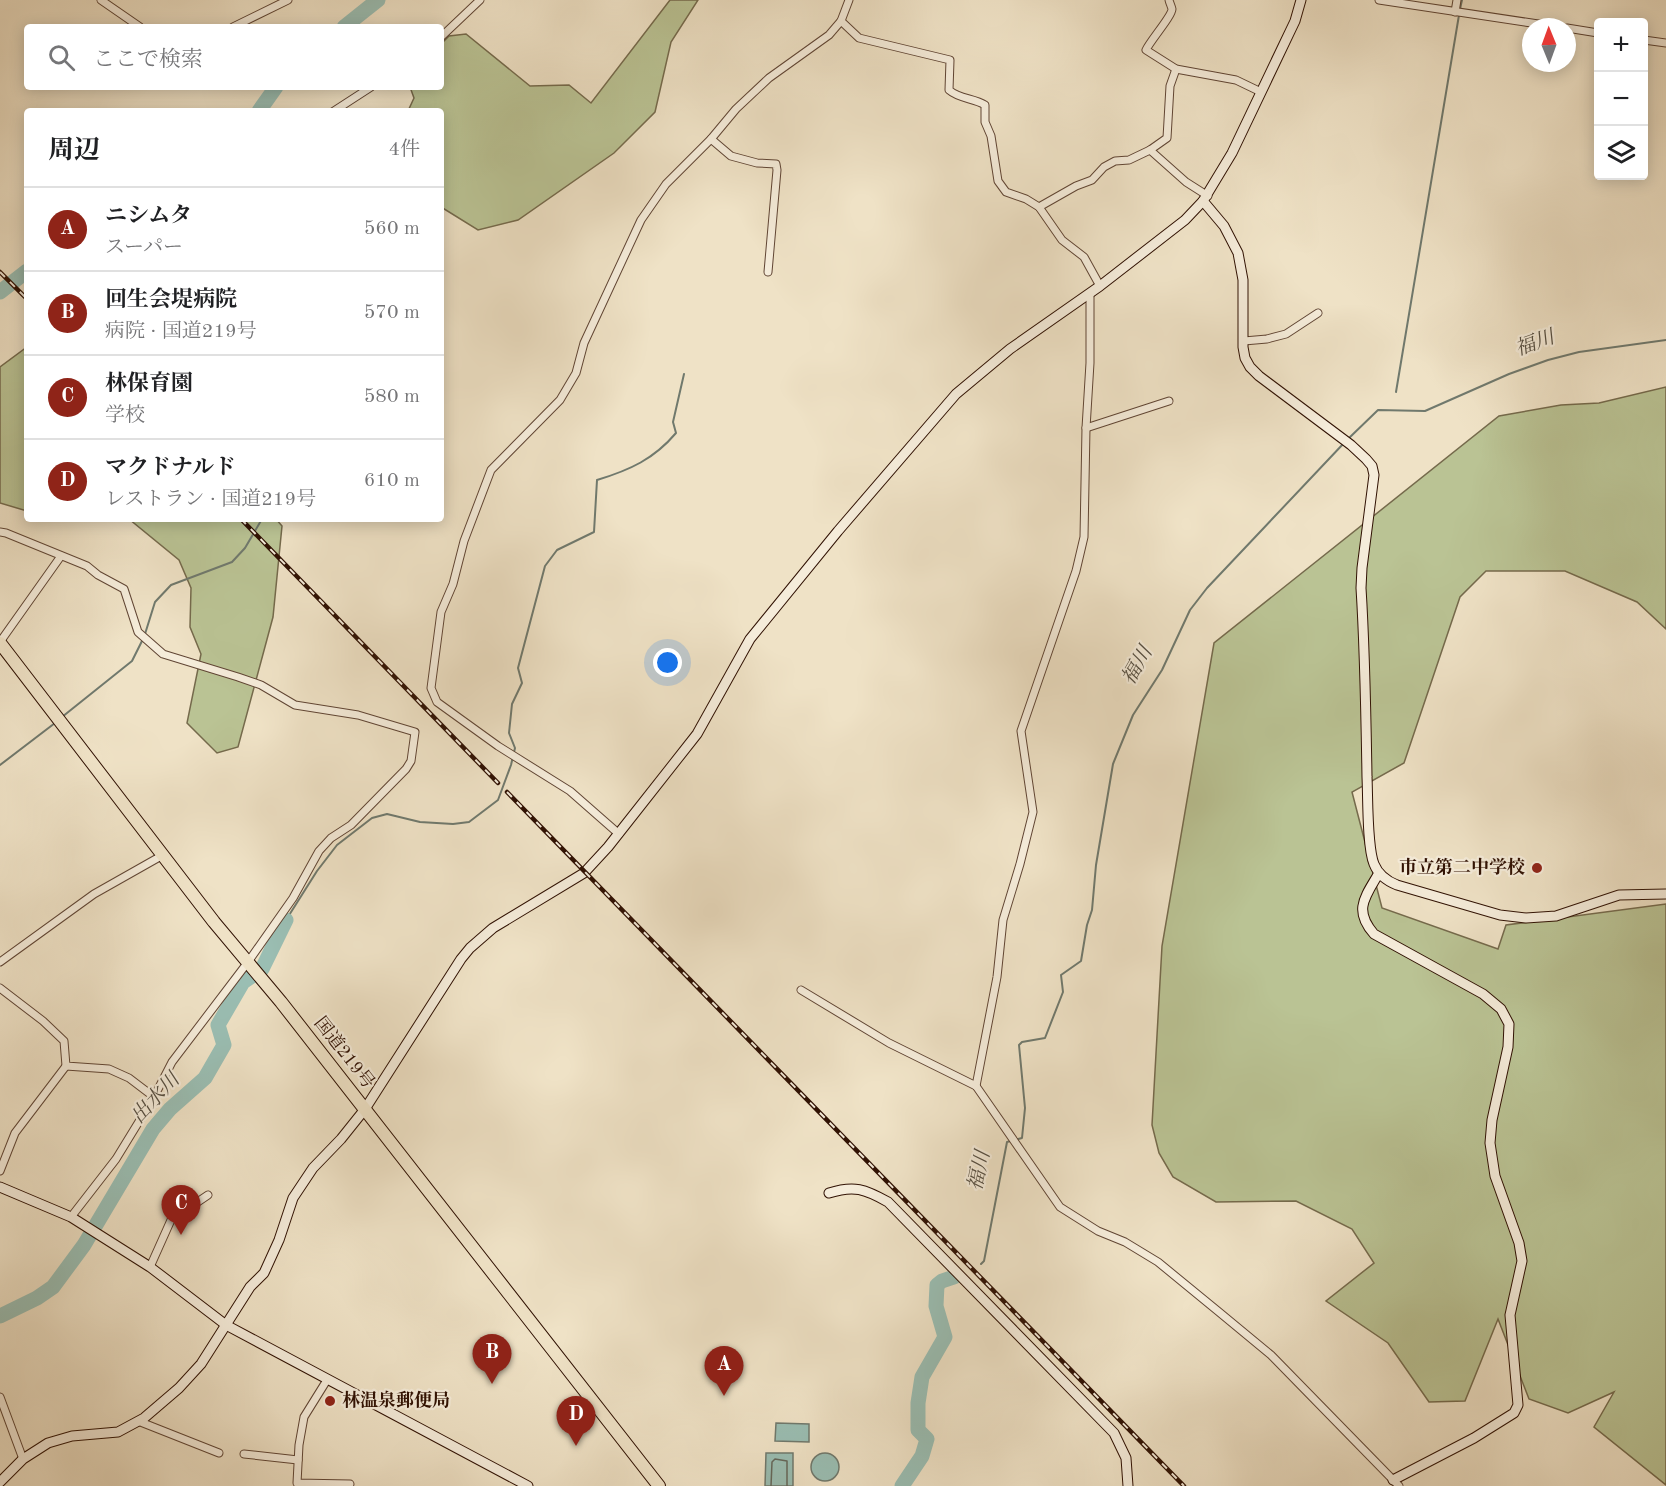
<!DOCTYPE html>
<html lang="ja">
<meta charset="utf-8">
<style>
body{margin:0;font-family:"Old Standard TT","Noto Serif JP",serif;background:#f6f6f6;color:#202124}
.controls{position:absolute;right:18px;top:18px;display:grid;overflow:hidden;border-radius:6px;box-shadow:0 3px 15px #0003}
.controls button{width:54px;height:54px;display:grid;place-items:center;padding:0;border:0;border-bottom:2px solid #e0e0e0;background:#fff;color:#202124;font:30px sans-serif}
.compass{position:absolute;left:1522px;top:18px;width:54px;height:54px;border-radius:50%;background:#fff;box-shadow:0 3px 15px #0003;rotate:359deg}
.you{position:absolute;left:668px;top:663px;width:21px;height:21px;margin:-15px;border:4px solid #fff;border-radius:50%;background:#1a73e8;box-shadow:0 0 0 9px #1a73e833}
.badge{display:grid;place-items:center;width:39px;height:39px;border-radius:50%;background:#8f2418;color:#fff;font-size:20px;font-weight:700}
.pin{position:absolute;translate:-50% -50px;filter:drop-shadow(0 2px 3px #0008)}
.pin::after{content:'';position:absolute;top:32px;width:21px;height:18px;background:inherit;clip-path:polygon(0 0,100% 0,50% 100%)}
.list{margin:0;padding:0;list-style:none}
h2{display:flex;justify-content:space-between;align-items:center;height:78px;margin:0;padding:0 24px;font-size:26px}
h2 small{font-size:20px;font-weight:400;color:#757577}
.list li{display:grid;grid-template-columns:39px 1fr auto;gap:18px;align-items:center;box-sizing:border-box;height:84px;padding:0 24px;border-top:2px solid #e0e0e0}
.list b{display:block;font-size:22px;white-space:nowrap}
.list p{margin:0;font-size:20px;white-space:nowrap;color:#757577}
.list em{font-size:20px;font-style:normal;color:#757577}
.icon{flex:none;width:33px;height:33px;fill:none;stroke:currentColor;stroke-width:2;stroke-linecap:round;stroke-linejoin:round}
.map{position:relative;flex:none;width:1666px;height:1486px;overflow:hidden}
.search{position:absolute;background:#fff;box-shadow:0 3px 15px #0003;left:24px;top:24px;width:420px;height:66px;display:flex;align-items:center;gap:15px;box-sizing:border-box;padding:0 21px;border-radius:6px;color:#757577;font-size:22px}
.panel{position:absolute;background:#fff;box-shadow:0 3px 15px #0003;left:24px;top:108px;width:420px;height:414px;border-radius:6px}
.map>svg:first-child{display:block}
.green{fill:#bac394;stroke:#756a4c;stroke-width:1.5}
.water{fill:#9abeb3;stroke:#70796d;stroke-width:1.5}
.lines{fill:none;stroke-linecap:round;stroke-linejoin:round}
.shore{stroke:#65685b;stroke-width:1.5}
.stream{stroke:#70796d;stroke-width:2}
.river{stroke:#9abeb3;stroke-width:15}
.street-casing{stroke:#604534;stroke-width:9}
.secondary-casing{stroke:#301103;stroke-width:11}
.highway-casing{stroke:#301103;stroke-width:14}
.street{stroke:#f5ecda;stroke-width:7}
.secondary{stroke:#f5ecda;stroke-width:9}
.highway{stroke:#efe2c6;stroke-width:12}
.rail-casing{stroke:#301103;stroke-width:4.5}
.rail{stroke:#f5ecda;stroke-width:2;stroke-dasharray:7;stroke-linecap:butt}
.poi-dot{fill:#8f2418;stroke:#f5ecda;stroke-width:2}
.labels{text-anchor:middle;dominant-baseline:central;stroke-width:4.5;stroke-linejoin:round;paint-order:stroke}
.poi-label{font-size:18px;font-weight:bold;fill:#301103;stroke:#f5ecda;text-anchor:end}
.street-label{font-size:18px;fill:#301103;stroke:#f5ecda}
.water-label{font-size:20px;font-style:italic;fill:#554e41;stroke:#f5ecda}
</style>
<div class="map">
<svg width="1666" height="1486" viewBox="0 0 1666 1486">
<rect width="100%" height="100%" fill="#efe2c6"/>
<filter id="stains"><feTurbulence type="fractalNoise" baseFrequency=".00333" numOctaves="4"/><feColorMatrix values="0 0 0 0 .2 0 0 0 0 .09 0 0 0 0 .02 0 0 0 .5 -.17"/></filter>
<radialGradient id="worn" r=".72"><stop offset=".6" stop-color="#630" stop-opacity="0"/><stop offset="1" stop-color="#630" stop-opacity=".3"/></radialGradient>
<!-- green -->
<g class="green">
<polygon points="670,0 698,0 671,42 655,112 614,153 518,220 478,230 441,207 441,111 408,111 414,98 410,87 441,87 441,44 449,36 466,34 530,86 569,85 591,103"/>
<polygon points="27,347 27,511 0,503 0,367"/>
<polygon points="1666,387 1666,629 1637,602 1565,571 1486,571 1460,597 1404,763 1352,792 1382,908 1498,949 1506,925 1666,904 1666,1485 1594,1427 1614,1392 1568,1413 1529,1399 1498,1319 1465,1401 1429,1402 1388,1343 1326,1301 1374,1263 1352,1229 1296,1201 1216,1202 1173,1177 1159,1153 1152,1125 1162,946 1214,643 1499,416 1561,405 1599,403"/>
<polygon points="129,519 276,519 282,526 273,617 238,747 217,753 187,723 201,654 190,627 191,588 179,560"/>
</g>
<!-- water -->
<g class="water">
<polygon points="776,1423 809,1424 809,1442 775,1441"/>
<polygon points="766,1453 793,1453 793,1486 765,1486"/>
<circle cx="825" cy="1467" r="14"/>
</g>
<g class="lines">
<!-- shore -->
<polyline class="shore" points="771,1486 772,1462 775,1459 787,1461 787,1486"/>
<!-- stream -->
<g class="stream">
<polyline points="1460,9 1462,0"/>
<polyline points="1396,392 1459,15"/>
<polyline points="1348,439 1378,410 1425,411 1509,374 1548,360 1579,352 1666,340"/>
<polyline points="145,634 155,602 171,585 232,562 245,548 262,519"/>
<polyline points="62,717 132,661 143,639"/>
<polyline points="0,765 55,723"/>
<path d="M286 920 317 871 337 845 372 818 387 814 420 822 453 824 469 822 498 800 511 765 515 748 509 733 512 704 522 683 518 668 545 566 557 550 594 532 597 480C630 470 654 459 676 433L673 422 684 374"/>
<polyline points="981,1264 984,1261 1007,1142 1022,1138 1025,1108 1019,1045 1022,1042 1045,1038 1063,992 1061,975 1081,961 1087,925 1092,910 1096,865 1113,764 1133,715 1162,670 1190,610 1207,588 1344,443"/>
</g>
<!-- river -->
<g class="river">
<polyline points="344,27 378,0"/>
<polyline points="259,111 276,87"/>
<polyline points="0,292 27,271"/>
<polyline points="0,1316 37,1298 53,1287 84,1245 153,1129 170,1109 205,1078 224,1045 218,1025 243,982 262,969 286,920"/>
<polyline points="902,1486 922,1456 927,1439 918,1430 918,1403 922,1377 945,1337 936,1306 937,1285 942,1281 954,1277"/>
</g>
<!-- street casing -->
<g class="street-casing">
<g id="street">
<polyline points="101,0 140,27"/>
<path d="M1169 0C1169 1 1172 8 1172 9 1172 16 1150 41 1146 50L1176 69 1236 80 1261 92"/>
<polyline points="1379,0 1558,27"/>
<polyline points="1455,12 1457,0"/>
<path d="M841 21 859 38 950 60 949 90C959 99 974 98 985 105V122L991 136 998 181 1006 192 1026 199 1039 207 1062 240 1084 257 1100 286"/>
<polyline points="233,27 288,0"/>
<polyline points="1567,28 1598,33"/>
<polyline points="441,37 480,0"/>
<polyline points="1644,40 1666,43"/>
<polyline points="334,111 371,87"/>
<polyline points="711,139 731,156 757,163 776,164 777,170 768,272"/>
<polyline points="1150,150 1186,182 1208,196"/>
<polyline points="1039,207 1076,186 1092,180 1104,167 1115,161 1129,160 1150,150 1167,138 1170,86 1176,69"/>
<polyline points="1244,341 1267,339 1286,334 1318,313"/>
<polyline points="1086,428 1169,401"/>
<polyline points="0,532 6,533 87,566 98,575 124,589 138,632 163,654 238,677 261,685 295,705 358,715 415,732 411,761 406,769 351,825 331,838 319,851 293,898 248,962 172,1062 154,1097 116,1159 71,1217"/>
<polyline points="0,642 61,556"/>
<polyline points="619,834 570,791 498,746 437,702 431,688 441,612 453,584 464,541 491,470 560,400 576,373 584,343 641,220 666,184 711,139 736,109 769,78 829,35 841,21 849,0"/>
<polyline points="0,962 94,894 163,855"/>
<polyline points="0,988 43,1021 64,1041 66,1066 109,1069 129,1078 154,1097"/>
<polyline points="801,990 889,1043 976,1086 1060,1207 1098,1231 1125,1242 1158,1262 1219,1312 1271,1355 1399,1486"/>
<polyline points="976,1086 997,977 1003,920 1020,864 1033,812 1021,731 1076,571 1084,537 1086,428 1090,363 1090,293"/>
<polyline points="0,1171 15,1133 66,1066"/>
<polyline points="150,1267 171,1220 208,1195"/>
<polyline points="327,1380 304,1417 299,1445 297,1483 350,1484"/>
<polyline points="0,1397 23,1459"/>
<polyline points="138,1421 219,1453"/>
<polyline points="244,1454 298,1460"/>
</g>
</g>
<!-- secondary casing -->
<g class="secondary-casing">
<g id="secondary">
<path d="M1203 201 1224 226 1238 253 1243 280V347L1245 358 1250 367 1259 376 1351 445 1366 459 1372 466 1374 475 1362 568 1361 588C1365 651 1366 714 1367 777 1368 797 1367 847 1374 864 1378 874 1387 881 1397 885L1500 915 1526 918 1556 916 1619 895 1666 894"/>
<path d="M1379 873C1365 897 1353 910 1374 934L1483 994 1501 1009 1509 1024 1508 1047 1492 1120 1490 1143 1495 1176 1519 1243 1522 1261 1510 1315 1518 1405 1514 1413 1474 1438 1393 1480"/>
<polyline points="0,1187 71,1217 150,1267 226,1325 528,1486"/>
<path d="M829 1193C854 1185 865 1189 888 1202L1114 1433 1126 1458 1128 1486"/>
<polyline points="0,1482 23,1459 48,1443 72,1436 118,1432 144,1418 179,1388 201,1364 250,1287 264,1273 279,1240 293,1198 313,1168 341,1139 365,1109 461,959 470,948 493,928 584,873 608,847 697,734 750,639 838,531 956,394 1010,349 1100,286 1185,220 1203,201 1232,153 1295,21 1301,0"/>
</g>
</g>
<!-- highway casing -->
<g class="highway-casing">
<polyline id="highway" points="0,643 214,922 281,1002 659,1486"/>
</g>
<!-- street -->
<use href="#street" class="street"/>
<!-- secondary -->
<use href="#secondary" class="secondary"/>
<!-- highway -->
<use href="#highway" class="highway"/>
<!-- rail casing -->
<g class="rail-casing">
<g id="rail">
<polyline points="0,272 27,299"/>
<polyline points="241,519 498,783"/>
<polyline points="507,792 1184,1486"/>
</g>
</g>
<!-- rail -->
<use href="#rail" class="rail"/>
</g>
<!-- markers -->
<g class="poi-dot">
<circle cx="1537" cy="868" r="6"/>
<circle cx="330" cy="1401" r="6"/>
</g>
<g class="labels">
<!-- poi labels -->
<g class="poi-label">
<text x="1525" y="868">市立第二中学校</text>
<text x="342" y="1401" text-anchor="start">林温泉郵便局</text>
</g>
<!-- street labels -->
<g class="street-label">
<text transform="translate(344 1053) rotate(52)">国道219号</text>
</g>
<!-- water labels -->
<g class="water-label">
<text transform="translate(1535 344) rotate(-20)">福川</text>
<text transform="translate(1138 666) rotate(-60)">福川</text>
<text transform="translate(156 1099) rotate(-47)">出水川</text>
<text transform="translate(980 1171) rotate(-78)">福川</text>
</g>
</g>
<rect width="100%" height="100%" filter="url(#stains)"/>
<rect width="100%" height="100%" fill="url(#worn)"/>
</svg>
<div class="controls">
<button>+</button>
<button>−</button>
<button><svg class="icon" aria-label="layers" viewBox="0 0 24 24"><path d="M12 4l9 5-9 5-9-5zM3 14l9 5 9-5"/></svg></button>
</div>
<svg class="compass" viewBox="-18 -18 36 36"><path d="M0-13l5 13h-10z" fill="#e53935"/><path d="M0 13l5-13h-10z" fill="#757577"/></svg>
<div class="you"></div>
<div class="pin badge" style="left:724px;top:1396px">A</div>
<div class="pin badge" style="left:492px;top:1384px">B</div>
<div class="pin badge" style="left:181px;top:1235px">C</div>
<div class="pin badge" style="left:576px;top:1446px">D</div>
<div class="search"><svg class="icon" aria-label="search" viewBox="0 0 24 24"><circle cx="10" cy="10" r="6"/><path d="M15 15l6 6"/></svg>ここで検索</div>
<section class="panel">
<h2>周辺<small>4件</small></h2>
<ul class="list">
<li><span class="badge">A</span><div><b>ニシムタ</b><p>スーパー</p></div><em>560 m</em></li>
<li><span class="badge">B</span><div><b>回生会堤病院</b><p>病院 · 国道219号</p></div><em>570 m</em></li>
<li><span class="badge">C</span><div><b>林保育園</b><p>学校</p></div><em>580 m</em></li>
<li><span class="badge">D</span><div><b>マクドナルド</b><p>レストラン · 国道219号</p></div><em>610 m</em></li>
</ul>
</section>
</div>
